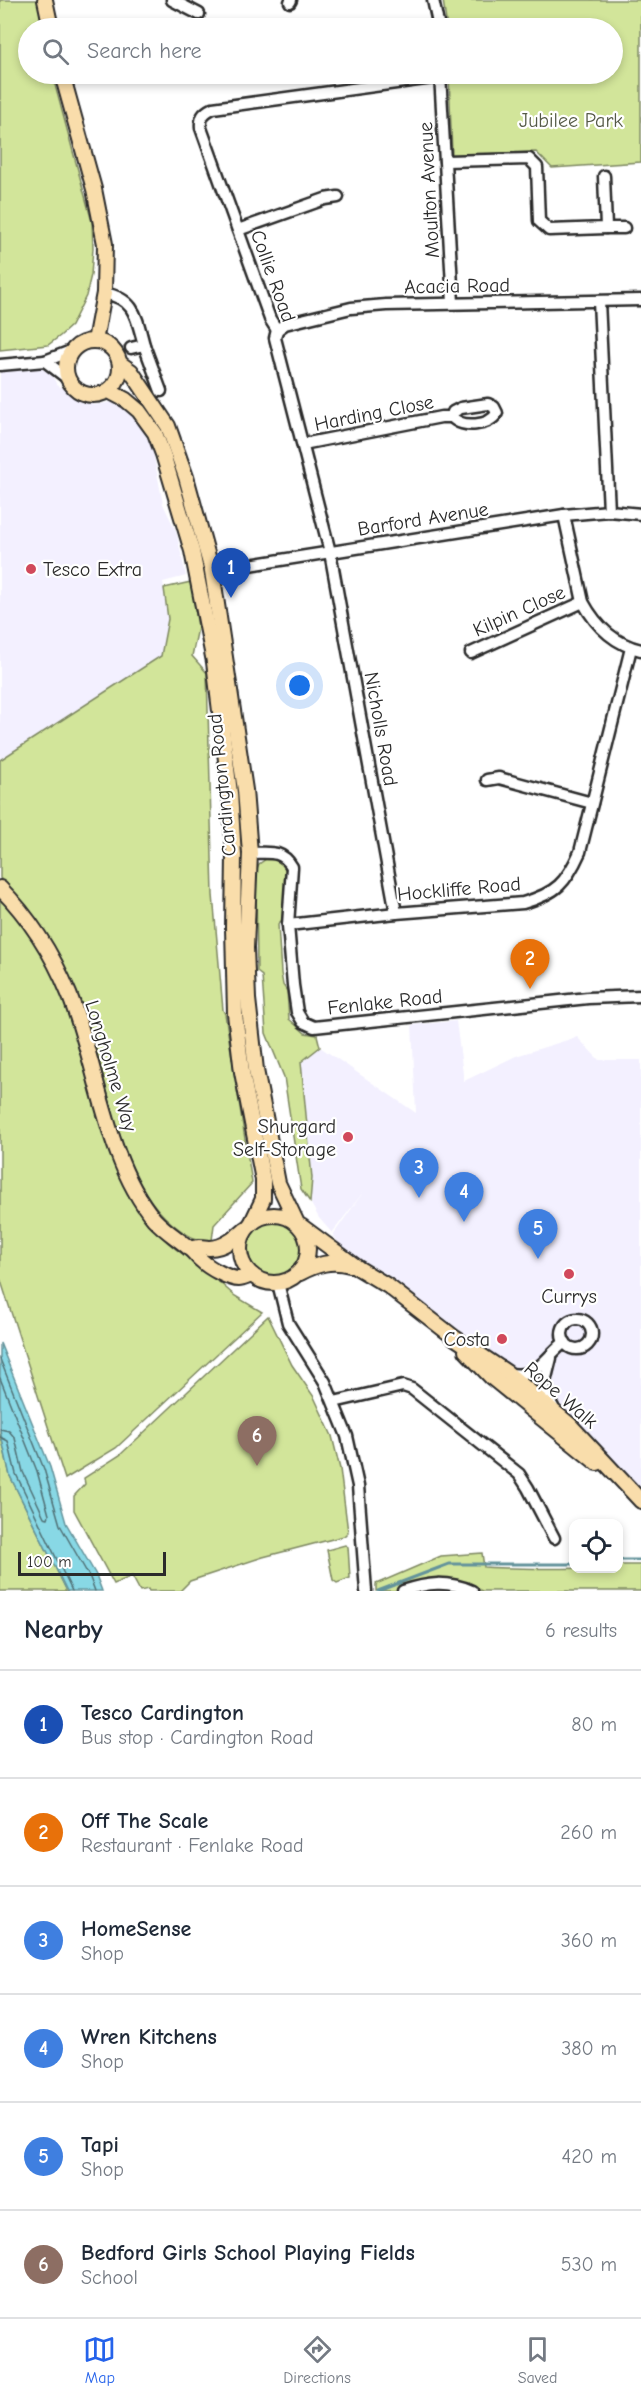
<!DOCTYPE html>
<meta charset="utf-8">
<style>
body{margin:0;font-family:"Comic Neue",sans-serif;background:#f6f6f7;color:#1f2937}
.controls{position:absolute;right:18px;bottom:18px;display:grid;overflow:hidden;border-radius:12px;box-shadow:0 3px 9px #0003}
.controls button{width:54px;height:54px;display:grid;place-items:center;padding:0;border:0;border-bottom:2px solid #e0e1e3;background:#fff;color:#1f2937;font:30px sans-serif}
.scale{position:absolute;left:18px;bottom:15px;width:148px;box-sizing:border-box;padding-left:6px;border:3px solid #2b2b2b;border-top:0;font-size:16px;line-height:21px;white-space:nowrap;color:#2b2b2b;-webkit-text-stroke:4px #fff;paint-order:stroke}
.you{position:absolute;left:300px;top:686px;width:21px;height:21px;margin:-15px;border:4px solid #fff;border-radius:50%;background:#1a73e8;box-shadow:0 0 0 9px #1a73e833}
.badge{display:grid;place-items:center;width:39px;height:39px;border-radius:50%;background:#2563eb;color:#fff;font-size:20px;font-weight:700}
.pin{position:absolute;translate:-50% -50px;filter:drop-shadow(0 2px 3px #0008)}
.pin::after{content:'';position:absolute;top:32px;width:21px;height:18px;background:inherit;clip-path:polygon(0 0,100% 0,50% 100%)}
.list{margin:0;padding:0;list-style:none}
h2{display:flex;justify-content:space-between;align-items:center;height:78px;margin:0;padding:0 24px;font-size:26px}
h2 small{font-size:20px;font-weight:400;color:#747a83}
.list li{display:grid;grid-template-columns:39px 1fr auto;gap:18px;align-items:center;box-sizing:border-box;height:108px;padding:0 24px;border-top:2px solid #e0e1e3}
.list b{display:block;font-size:22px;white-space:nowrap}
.list p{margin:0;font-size:20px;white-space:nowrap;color:#747a83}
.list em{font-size:20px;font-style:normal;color:#747a83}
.icon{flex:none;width:33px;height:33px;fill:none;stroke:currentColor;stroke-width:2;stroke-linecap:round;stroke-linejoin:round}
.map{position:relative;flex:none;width:641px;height:1591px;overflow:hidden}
.search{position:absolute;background:#fff;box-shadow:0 3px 9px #0003;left:18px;right:18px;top:18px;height:66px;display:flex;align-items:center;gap:15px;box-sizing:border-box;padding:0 21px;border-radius:33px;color:#747a83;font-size:22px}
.sheet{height:726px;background:#fff}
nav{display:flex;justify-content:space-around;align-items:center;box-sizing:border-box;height:84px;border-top:2px solid #e0e1e3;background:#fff;font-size:16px;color:#747a83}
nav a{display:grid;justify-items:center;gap:3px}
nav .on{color:#2563eb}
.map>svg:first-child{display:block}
.built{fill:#f3f0ff}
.green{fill:#d2e59a;stroke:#7e8862;stroke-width:1.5}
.water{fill:#88d8e5;stroke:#63939b;stroke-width:1.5}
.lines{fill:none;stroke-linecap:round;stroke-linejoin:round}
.shore{stroke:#507075;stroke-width:1.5}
.stream{stroke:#63939b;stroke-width:3}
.minor-casing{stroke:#2b2b2b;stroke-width:15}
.major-casing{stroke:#2b2b2b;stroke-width:18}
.minor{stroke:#fff;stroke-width:10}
.major{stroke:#f9ddab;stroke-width:14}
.poi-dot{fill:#d1495b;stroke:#fff;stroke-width:2}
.labels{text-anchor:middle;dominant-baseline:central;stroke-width:4.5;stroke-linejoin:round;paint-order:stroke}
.park-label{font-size:20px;fill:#555a47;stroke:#fff}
.street-label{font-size:20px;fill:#2b2b2b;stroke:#fff}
.poi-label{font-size:20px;fill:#2b2b2b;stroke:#fff;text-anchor:end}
</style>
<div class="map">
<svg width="641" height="1591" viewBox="0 0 641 1591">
<rect width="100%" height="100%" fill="#fff"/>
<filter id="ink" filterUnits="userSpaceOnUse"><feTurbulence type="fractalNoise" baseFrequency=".0167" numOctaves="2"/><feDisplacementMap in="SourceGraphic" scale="12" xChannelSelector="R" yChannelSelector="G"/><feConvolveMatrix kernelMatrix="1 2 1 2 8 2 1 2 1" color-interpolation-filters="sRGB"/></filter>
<g filter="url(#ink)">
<!-- built -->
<g class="built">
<polygon points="38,366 52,375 57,385 94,405 113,402 121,404 138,422 152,447 163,504 176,531 186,576 163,582 168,619 161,656 0,760 0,372"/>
<polygon points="456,1021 464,1081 516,1056 577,1037 599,1060 641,1060 641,1492 557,1405 547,1390 519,1372 512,1370 388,1275 343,1249 333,1235 364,1191 332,1233 319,1218 310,1202 312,1178 301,1062 320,1047 416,1113 412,1025"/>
</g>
<!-- green -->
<g class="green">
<polygon points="0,0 39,0 45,28 28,28 28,74 52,74 92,222 93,248 91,275 86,296 71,326 60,336 48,345 0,350"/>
<polygon points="443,0 641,0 641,162 552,168 536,152 452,155 449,74 612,74 612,28 447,28"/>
<path d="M191 582 198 628 192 656 207 673 213 895 223 1010 225 1014 252 1183 214 1225 212 1240C199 1242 190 1237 179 1229 113 1183 110 1070 79 999 59 951 36 916 0 878V760L161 656 168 619 164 588Z"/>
<polygon points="269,857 282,861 287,874 282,920 278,924 281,973 283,985 287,991 289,1019 305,1033 317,1035 320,1047 301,1062 312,1178 310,1202 301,1189 284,1077 266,1033 262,976 257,972 256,871 259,864"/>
<path d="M0 895 23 922 48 963 67 1002 134 1202C156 1236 176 1252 211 1272V1275L235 1296 262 1312 116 1448 65 1479 0 1278Z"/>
<circle cx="275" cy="1249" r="27"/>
<polygon points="268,1316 292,1365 314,1397 332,1436 340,1469 348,1532 344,1536 263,1557 190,1581 180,1591 149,1591 148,1589 140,1591 132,1576 114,1584 74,1510 74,1496 85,1484 84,1478 120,1455"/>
<polygon points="0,1430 10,1476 67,1591 0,1591"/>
<polygon points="345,1545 348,1547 350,1578 337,1583 333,1580 327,1550"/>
<path d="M482 1553 484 1567C530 1570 573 1568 618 1568L619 1565H641V1591H482L461 1582 399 1591H376V1584L441 1556Z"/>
</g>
<!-- water -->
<polygon class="water" points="0,1343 50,1467 66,1523 96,1575 102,1591 67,1591 10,1476 0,1430"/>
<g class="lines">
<!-- shore -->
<g class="shore">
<polyline points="0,1359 44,1469 60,1525 90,1578 95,1591"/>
<polyline points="0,1378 37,1471 49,1515 48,1518 44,1517 23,1472 15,1438 9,1431 0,1429"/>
<polyline points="0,1437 8,1441 16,1474 72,1591"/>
</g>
<!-- stream -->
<g class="stream">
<polyline points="618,1560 641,1560"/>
<polyline points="378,1591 449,1564 574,1564"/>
</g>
<!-- minor casing -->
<g class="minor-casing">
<g id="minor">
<polyline points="172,0 199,14"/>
<polyline points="433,0 439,28"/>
<polyline points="290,2 291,0"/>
<polyline points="440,74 453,303"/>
<polyline points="445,161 529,159 537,167 539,221 549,230 606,228 604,176"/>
<polyline points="606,228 624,228"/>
<polyline points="238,230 325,199 338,197"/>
<path d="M104 293C135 299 136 316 144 345L131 348"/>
<polyline points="599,301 609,511"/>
<polyline points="277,330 275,338 330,552 396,913"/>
<path d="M277 330 270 319 201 128C200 117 203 113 213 108L440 77"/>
<polyline points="277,330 285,324 351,308 386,305 641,300"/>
<polyline points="144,345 161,391"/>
<polyline points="0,365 45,361"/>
<polyline points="67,378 45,361 71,351"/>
<path d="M488 404 494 407 497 413C490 426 462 429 452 417L453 412 461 408Z"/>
<polyline points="303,444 441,417 452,417"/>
<path d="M564 515 583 602C596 626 614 644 641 650"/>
<polyline points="212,571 564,515 609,511 641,514"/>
<polyline points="471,653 583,602"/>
<polyline points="487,780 499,778 592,803"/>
<path d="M250 853C268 853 282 849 292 867L288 925 293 985 297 1012 303 1022 314 1027 588 998 641 996"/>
<path d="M288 925 396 913 523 903C557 893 566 883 580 852L631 648"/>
<polyline points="278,1283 288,1323 325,1382 347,1436 358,1486 366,1591"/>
<circle cx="577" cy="1334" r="15"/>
<polyline points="551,1358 543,1390 553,1407"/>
<path d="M506 1373C538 1381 543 1358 565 1342"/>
<polyline points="334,1402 403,1386 412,1389 519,1474 528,1488 554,1538"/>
<path d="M403 1591C427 1583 447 1580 472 1591"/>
</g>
</g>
<!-- major casing -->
<g class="major-casing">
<g id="major">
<polyline points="45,0 51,28"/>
<polyline points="62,74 94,189 105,244 104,293 95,341"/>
<circle cx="93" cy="368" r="27"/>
<polyline points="121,364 131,371 168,426 186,477 212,571 245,790 250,853 246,948 248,999 256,1070 278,1183 296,1221"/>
<polyline points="109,391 126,400 139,411 155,433 163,454 192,551 214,662 230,793 234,856 233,927 235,1014 242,1072 263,1180 263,1199 252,1222"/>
<path d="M0 888C30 918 53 955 69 994 98 1065 105 1160 154 1219 165 1231 177 1238 189 1248 194 1252 197 1257 202 1261 209 1268 229 1279 239 1279 243 1279 248 1276 252 1275"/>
<circle cx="274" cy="1249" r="34"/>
<polyline points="301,1226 358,1268 388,1286 455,1338 506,1372 570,1425 641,1501"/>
<path d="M190 1249C198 1246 202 1247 210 1248 224 1248 236 1237 245 1229"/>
<path d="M300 1273C317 1264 331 1260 350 1265"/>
<polyline points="466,1351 491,1377 597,1463"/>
</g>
</g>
<!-- minor -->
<use href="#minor" class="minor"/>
<!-- major -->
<use href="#major" class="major"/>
</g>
</g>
<!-- markers -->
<g class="poi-dot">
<circle cx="31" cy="569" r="6"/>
<circle cx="348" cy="1137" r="6"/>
<circle cx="569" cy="1274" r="6"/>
<circle cx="502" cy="1339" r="6"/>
</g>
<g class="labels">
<!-- park labels -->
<g class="park-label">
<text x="571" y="120">Jubilee Park</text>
</g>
<!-- street labels -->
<g class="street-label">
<text transform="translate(429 190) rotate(-93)">Moulton Avenue</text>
<text transform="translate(273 276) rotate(70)">Collie Road</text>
<text transform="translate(457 286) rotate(-1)">Acacia Road</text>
<text transform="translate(374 413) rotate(-11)">Harding Close</text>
<text transform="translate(423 519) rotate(-9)">Barford Avenue</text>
<text transform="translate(519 611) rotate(-24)">Kilpin Close</text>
<text transform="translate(381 729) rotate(80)">Nicholls Road</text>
<text transform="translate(222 785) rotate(-96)">Cardington Road</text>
<text transform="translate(459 889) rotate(-5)">Hockliffe Road</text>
<text transform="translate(385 1002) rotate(-6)">Fenlake Road</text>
<text transform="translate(111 1066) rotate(73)">Longholme Way</text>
<text transform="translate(561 1395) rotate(41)">Rope Walk</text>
</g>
<!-- poi labels -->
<g class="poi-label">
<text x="43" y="569" text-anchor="start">Tesco Extra</text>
<text x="336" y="1126">Shurgard<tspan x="336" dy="23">Self-Storage</tspan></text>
<text x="569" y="1296" text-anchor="middle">Currys</text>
<text x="490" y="1339">Costa</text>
</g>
</g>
</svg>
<div class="controls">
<button><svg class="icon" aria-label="locate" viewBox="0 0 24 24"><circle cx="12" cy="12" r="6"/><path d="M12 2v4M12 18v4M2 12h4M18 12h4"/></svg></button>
</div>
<div class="scale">100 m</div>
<div class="you"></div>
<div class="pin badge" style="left:231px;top:598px;background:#1a4fb4">1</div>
<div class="pin badge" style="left:530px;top:989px;background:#e8710a">2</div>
<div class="pin badge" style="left:419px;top:1198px;background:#3f7fe0">3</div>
<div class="pin badge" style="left:464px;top:1222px;background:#3f7fe0">4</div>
<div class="pin badge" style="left:538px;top:1259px;background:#3f7fe0">5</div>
<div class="pin badge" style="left:257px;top:1466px;background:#8d6e63">6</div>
<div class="search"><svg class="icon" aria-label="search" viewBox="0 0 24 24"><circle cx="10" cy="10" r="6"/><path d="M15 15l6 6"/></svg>Search here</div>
</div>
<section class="sheet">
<h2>Nearby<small>6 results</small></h2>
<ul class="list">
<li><span class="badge" style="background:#1a4fb4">1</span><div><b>Tesco Cardington</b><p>Bus stop · Cardington Road</p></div><em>80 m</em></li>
<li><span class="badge" style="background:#e8710a">2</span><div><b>Off The Scale</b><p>Restaurant · Fenlake Road</p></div><em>260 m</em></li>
<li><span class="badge" style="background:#3f7fe0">3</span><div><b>HomeSense</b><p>Shop</p></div><em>360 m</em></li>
<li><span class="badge" style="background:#3f7fe0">4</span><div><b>Wren Kitchens</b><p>Shop</p></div><em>380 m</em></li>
<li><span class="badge" style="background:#3f7fe0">5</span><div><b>Tapi</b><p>Shop</p></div><em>420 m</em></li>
<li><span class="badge" style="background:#8d6e63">6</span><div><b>Bedford Girls School Playing Fields</b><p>School</p></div><em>530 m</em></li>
</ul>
</section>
<nav>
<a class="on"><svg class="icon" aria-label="map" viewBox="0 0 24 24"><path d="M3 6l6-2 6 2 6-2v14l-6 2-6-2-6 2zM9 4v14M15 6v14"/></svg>Map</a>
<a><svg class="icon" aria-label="directions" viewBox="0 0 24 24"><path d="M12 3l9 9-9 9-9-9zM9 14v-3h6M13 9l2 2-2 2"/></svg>Directions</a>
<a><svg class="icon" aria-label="saved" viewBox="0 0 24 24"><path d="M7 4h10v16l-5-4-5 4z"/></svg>Saved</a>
</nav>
